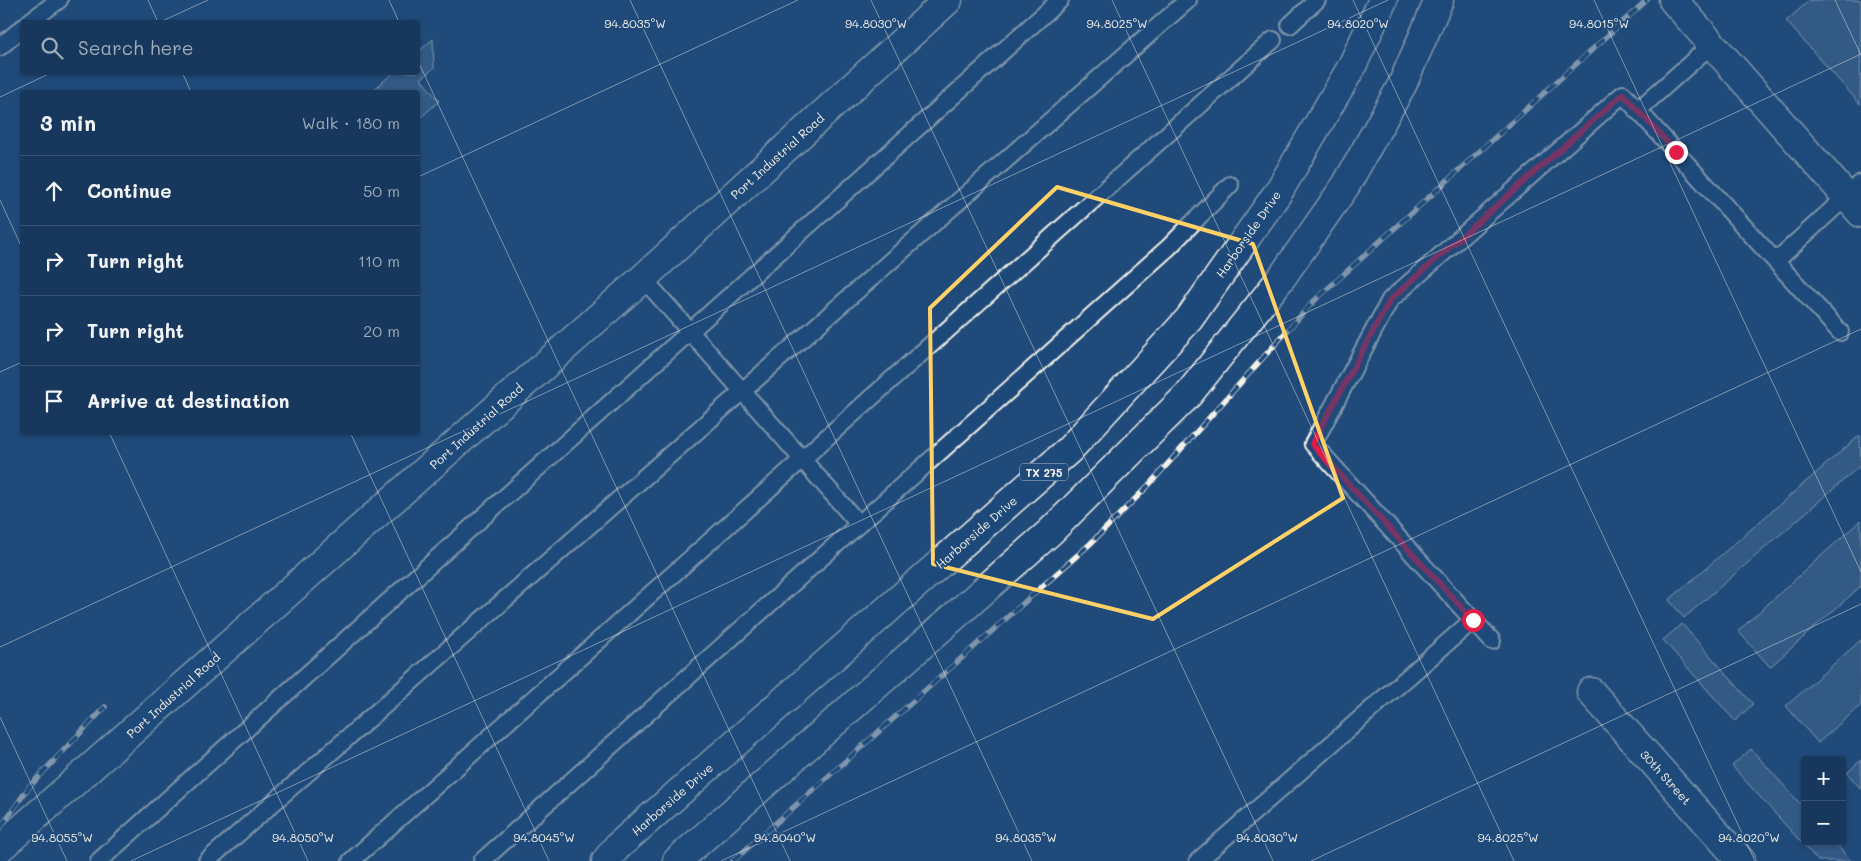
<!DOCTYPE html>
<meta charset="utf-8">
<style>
body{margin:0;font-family:Mali,sans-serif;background:#244365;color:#f1f3f6}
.controls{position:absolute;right:15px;bottom:15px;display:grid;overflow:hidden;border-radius:5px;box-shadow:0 1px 4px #0004}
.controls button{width:45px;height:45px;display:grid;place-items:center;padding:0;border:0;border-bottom:1px solid #365272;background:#17385c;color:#f1f3f6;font:25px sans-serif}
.stop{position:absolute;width:15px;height:15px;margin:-11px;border:4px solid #e11d48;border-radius:50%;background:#fff}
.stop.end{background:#e11d48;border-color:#fff;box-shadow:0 1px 5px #0008}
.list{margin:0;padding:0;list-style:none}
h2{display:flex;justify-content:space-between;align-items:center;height:65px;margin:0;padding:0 20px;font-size:21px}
h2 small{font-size:16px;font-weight:400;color:#9eacbb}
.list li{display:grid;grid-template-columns:32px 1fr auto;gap:15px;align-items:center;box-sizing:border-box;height:70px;padding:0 20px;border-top:1px solid #365272}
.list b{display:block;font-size:19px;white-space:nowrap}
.list em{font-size:16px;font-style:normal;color:#9eacbb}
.icon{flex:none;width:28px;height:28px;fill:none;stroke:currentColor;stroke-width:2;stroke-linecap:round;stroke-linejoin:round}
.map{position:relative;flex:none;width:1861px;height:861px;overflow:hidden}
.search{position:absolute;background:#17385c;box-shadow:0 1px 4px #0004;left:20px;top:20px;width:400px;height:55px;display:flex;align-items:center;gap:12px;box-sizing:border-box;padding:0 18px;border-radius:5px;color:#9eacbb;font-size:19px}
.panel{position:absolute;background:#17385c;box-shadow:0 1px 4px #0004;left:20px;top:90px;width:400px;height:345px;border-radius:5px}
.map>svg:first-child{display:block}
.building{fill:#4d6e92;stroke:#f4f1e8}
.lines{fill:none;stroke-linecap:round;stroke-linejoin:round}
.lane-casing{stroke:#f4f1e8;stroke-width:20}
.street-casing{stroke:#f4f1e8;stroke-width:31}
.secondary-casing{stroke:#f4f1e8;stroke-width:31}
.primary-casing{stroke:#f4f1e8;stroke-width:31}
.lane{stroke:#1f4a7a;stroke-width:16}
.street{stroke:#1f4a7a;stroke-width:28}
.secondary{stroke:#1f4a7a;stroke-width:28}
.primary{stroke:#1f4a7a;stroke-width:28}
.rail-casing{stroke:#f4f1e8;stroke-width:5.5}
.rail{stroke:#1f4a7a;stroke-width:4;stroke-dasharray:11;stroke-linecap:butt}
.route{stroke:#e11d48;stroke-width:6}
.marked{fill:none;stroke:#ffd166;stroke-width:4;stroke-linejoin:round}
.ticks{fill:none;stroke:#f4f1e8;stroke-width:1;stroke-opacity:0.45}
.labels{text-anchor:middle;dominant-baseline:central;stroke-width:4;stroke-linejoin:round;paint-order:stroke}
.shield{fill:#1f4a7a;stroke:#b4bfc7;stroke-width:1}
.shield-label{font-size:11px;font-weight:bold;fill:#f4f1e8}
.street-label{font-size:12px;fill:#f4f1e8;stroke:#1f4a7a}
.ticks-label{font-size:12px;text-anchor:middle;fill:#f4f1e8;stroke:#1f4a7a;stroke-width:4;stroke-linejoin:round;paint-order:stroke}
</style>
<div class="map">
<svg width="1861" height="861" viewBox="0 0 1861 861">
<rect width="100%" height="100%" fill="#1f4a7a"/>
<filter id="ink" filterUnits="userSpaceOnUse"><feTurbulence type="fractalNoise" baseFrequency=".02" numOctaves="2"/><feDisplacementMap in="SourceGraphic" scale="10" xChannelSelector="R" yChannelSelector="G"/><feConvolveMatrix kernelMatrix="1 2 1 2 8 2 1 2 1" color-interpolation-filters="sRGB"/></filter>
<g filter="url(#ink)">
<!-- building -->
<g class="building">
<polygon points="1810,0 1861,0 1860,104 1786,21"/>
<polygon points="433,39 434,68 421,79 439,101 418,120 418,92 371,92 394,72 418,72 418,52"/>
<polygon points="1860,435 1861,465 1684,618 1669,600"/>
<polygon points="1861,520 1861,586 1770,667 1738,631"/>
<polygon points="1682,624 1753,704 1735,721 1663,640"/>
<polygon points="1861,640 1861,705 1818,743 1786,706"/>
<polygon points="1751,749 1805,809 1805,842 1834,842 1851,861 1818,861 1732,766"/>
<polygon points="1861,760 1861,789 1847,773"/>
</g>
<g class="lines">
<!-- lane casing -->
<g class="lane-casing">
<g id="lane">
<polyline points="29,22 59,0"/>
<polyline points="1290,25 1317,0"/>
<polyline points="0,47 22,28"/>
<polyline points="1637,111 1712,44"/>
<polyline points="1776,261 1861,183"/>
<polyline points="643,278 859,524"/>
<polyline points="1492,641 1313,444 1390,300 1623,94 1840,332"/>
<polyline points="99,861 1060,0"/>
<polyline points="207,861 1188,0"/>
<polyline points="351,861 1273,40"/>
<polyline points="482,861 1169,247 1230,185"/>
<polyline points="1198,861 1473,620"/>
</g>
</g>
<!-- street casing -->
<g class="street-casing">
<g id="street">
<polyline points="1591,692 1741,861"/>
<polyline points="0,848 643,278 948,0"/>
</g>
</g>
<!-- secondary casing -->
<g class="secondary-casing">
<polyline id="secondary" points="1673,0 1861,213"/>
</g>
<!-- primary casing -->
<g class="primary-casing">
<g id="primary">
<polyline points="606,861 617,847 1069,450 1189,319 1279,191 1351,68 1383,0"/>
<polyline points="677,861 1050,532 1188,395 1282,277 1346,185 1402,85 1439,0"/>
</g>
</g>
<!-- lane -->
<use href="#lane" class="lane"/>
<!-- street -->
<use href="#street" class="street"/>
<!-- secondary -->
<use href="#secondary" class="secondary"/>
<!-- primary -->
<use href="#primary" class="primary"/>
<!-- rail casing -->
<g class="rail-casing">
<g id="rail">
<polyline points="0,828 29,787 105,707"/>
<polyline points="733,861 1090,544 1147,487 1313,302 1647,0"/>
</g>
</g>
<!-- rail -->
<use href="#rail" class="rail"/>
</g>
</g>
<g class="lines" filter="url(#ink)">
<!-- route -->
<polyline class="route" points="1473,620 1312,444 1390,300 1623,94 1676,152"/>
</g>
<!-- marked area -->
<path d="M0 0H1861V861H0ZM1057 187 1253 244 1343 498 1153 619 933 564 930 308Z" fill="#1f4a7a" fill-opacity=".55" fill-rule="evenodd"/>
<path class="marked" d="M1057 187 1253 244 1343 498 1153 619 933 564 930 308Z"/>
<!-- ticks -->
<path class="ticks" d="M148 0 158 22M389 0 399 22M630 0 1032 861M871 0 1273 861M1112 0 1514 861M1353 0 1755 861M1594 0 1861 572M1835 0 1861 55M160 22 208 0M418 61 790 861M182 72 191 92M0 97 53 72M418 177 798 0M0 200 22 248M0 372 22 362M109 432 308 861M350 432 549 861M0 647 1388 0M0 717 67 861M131 861 1861 54M721 861 1861 329M1311 861 1861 604"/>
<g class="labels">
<!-- shield labels -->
<rect class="shield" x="1020" y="463.5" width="48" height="17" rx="4"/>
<g class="shield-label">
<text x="1044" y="472">TX 275</text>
</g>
<!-- street labels -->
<g class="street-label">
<text transform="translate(777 156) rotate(-42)">Port Industrial Road</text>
<text transform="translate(1248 234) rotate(-55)">Harborside Drive</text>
<text transform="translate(476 426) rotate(-42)">Port Industrial Road</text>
<text transform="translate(976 532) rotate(-41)">Harborside Drive</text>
<text transform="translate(173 695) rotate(-42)">Port Industrial Road</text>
<text transform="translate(1666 777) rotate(48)">30th Street</text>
<text transform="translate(672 799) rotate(-41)">Harborside Drive</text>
</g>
</g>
<g class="ticks-label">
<text x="635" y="28">94.8035°W</text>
<text x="876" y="28">94.8030°W</text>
<text x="1599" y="28">94.8015°W</text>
<text x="1117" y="28">94.8025°W</text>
<text x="1358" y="28">94.8020°W</text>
<text x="62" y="842">94.8055°W</text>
<text x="303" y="842">94.8050°W</text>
<text x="544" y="842">94.8045°W</text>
<text x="785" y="842">94.8040°W</text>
<text x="1026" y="842">94.8035°W</text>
<text x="1267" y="842">94.8030°W</text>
<text x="1508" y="842">94.8025°W</text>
<text x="1749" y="842">94.8020°W</text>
</g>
</svg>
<div class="controls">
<button>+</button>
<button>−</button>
</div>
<div class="stop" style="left:1473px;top:620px"></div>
<div class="stop end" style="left:1676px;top:152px"></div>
<div class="search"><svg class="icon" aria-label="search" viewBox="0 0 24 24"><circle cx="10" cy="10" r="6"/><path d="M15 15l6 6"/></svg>Search here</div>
<section class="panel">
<h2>3 min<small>Walk · 180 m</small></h2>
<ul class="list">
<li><svg class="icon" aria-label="ahead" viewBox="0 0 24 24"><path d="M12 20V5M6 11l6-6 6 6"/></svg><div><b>Continue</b></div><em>50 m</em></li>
<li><svg class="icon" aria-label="right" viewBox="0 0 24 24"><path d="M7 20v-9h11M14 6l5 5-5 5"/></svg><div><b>Turn right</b></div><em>110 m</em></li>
<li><svg class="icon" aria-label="right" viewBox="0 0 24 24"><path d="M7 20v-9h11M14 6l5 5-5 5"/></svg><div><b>Turn right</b></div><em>20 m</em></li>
<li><svg class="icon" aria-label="arrive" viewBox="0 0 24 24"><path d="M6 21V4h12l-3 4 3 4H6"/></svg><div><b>Arrive at destination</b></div></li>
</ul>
</section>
</div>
